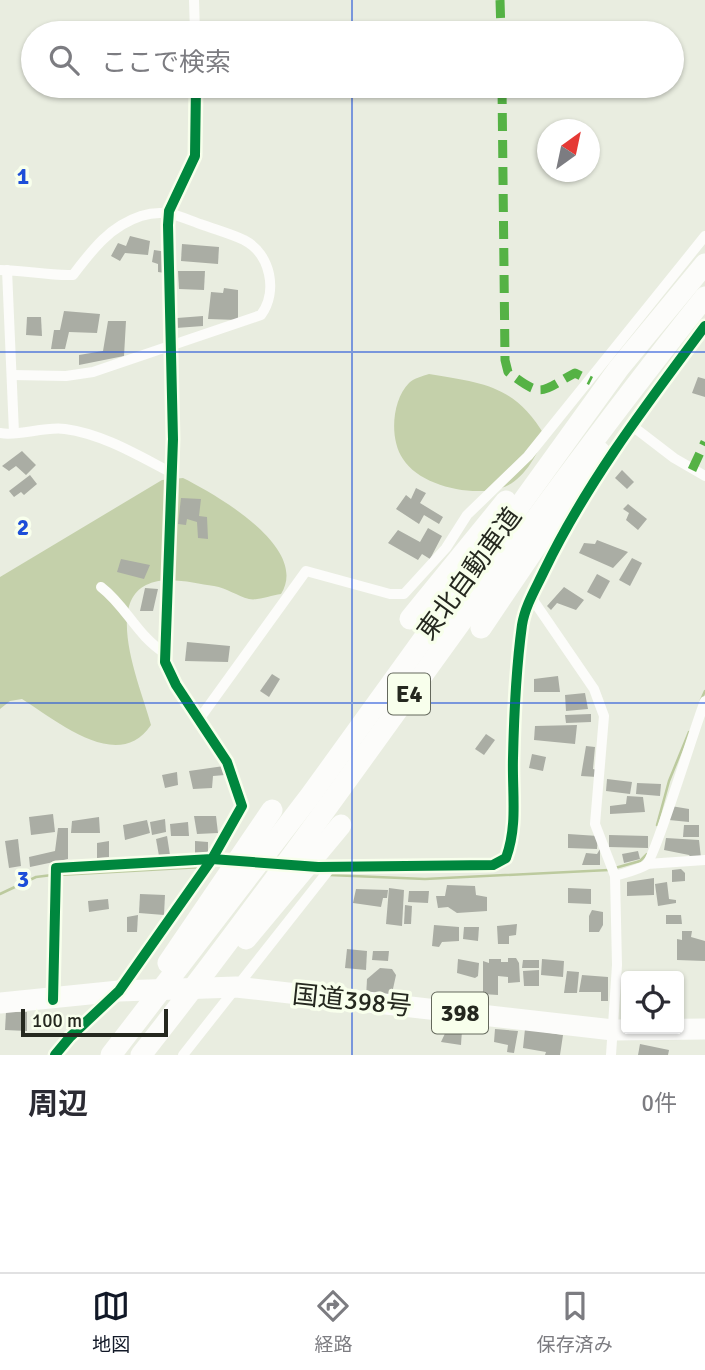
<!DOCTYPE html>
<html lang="ja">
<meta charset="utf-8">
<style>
body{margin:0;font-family:Signika,"Noto Sans JP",sans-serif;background:#f2f2f3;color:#2b2b33}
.controls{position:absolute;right:21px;bottom:21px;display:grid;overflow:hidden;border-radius:7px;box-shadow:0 2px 5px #0004}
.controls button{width:63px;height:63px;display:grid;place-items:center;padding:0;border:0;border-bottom:2px solid #e1e1e2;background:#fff;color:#2b2b33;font:35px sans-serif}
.compass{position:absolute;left:537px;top:119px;width:63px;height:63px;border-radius:50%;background:#fff;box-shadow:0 2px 5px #0004;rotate:33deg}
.scale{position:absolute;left:21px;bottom:18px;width:147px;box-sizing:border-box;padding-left:7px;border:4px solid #25281f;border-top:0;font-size:19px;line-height:24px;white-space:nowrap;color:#25281f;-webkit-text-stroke:5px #f8ffec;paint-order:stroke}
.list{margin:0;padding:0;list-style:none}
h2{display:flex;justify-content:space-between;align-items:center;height:91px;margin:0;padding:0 28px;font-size:30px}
h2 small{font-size:23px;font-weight:400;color:#7c7c81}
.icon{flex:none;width:38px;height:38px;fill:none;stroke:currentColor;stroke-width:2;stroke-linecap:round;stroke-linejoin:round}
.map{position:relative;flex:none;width:705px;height:1055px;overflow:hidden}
.search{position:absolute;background:#fff;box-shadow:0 2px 5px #0004;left:21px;right:21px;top:21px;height:77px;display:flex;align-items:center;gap:18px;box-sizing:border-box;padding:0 24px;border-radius:38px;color:#7c7c81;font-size:26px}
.sheet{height:217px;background:#fff}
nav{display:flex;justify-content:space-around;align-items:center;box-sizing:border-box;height:98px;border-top:2px solid #e1e1e2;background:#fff;font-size:19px;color:#7c7c81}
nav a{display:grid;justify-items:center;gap:4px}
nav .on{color:#111827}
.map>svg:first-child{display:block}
.forest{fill:#c4d0aa}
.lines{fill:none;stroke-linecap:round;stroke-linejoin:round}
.stream{stroke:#bcca9e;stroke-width:2.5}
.building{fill:#aaada4}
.street{stroke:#fcfcfa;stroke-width:10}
.highway{stroke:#fcfcfa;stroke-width:21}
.quiet{stroke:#55b245;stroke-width:9;stroke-dasharray:18 9;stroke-linecap:butt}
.cycleway-casing{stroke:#f8ffec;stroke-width:15}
.cycleway{stroke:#00873e;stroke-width:10}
.grid{fill:none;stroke:#1d4ed8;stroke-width:2;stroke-opacity:0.55}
.labels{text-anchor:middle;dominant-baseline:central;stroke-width:7;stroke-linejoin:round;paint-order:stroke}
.shield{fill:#f8ffec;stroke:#64685c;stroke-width:2}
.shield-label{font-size:24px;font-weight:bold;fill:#25281f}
.street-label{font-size:26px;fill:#25281f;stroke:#f8ffec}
.grid-label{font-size:23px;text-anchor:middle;font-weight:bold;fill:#1d4ed8;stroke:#f8ffec;stroke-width:7;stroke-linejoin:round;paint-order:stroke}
</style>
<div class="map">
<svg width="705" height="1055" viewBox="0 0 705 1055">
<rect width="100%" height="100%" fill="#e9ede0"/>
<!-- forest -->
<g class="forest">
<path d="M429 374C483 383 515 385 545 436 537 455 523 482 501 488 472 497 420 486 403 459 389 439 392 400 409 383 414 378 423 376 429 374Z"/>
<path d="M183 478C217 495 310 548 281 594 271 595 258 601 249 599 237 596 227 588 214 586 194 583 165 575 146 585 104 606 143 693 151 725 118 774 56 720 22 699L10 701 0 709V577L162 480Z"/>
</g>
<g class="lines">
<!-- stream -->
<g class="stream">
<polyline points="701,700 705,691"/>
<polyline points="657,825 669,781 689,732"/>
<polyline points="615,868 640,861 647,854"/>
<polyline points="59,875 202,867"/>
<polyline points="329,875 425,879 609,870"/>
<polyline points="0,894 36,877 52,875"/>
</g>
</g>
<!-- building -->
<g class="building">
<polygon points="130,236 150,241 148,255 125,253 120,261 111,256 118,243 126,246"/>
<polygon points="182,244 219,247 218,264 181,261"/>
<polygon points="154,250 167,252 165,273 158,272 158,264 152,262"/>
<polygon points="178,271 205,271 204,290 179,289"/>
<polygon points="224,288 238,290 238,320 208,319 211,292 223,293"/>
<polygon points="64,311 100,314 97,333 69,332 65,349 51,349 54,330 60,330"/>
<polygon points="203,316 203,326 176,328 177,318"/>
<polygon points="27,317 41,317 42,336 26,335"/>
<polygon points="108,321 126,321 124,356 79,365 79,355 103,351"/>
<polygon points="698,377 705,379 705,397 692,393"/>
<polygon points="22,451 36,465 26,475 16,466 9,471 2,466"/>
<polygon points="622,470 634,482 627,489 615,478"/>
<polygon points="30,475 37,484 24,495 21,492 14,497 9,491"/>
<polygon points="416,488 426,493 420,503 443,517 439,524 424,515 419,524 396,509 406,495 411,499"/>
<polygon points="181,498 201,499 199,516 207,517 208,539 198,538 197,522 187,519 186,525 178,524"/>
<polygon points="628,504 647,519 638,530 626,520 629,513 623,509"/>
<polygon points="428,528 442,536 430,559 422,554 418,560 388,543 398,530 420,542"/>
<polygon points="597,540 628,552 613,568 579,553 584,543 595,544"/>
<polygon points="632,558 642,563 630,586 619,580"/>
<polygon points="121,559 150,565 144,579 117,572"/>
<polygon points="597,574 610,581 600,599 587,592"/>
<polygon points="564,587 584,600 576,610 557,603 551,610 547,606"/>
<polygon points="145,588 158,589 153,611 140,611"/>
<polygon points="187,642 230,646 228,662 185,661"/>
<polygon points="272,674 280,679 269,697 260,691"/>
<polygon points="558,676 560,692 534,692 534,679"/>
<polygon points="585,693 588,709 566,711 565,695"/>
<polygon points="591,714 591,722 566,723 565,715"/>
<polygon points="577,725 575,744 534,740 535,726"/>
<polygon points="486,734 495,740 484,755 475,749"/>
<polygon points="586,746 595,747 593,769 597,770 597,777 581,776"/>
<polygon points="532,754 546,757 543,771 529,768"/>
<polygon points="224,766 225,775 213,776 212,788 193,789 189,771"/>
<polygon points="177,772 178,785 165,788 162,775"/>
<polygon points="607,779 632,782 630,794 606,791"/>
<polygon points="637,783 661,784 660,796 636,794"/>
<polygon points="627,796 643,797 645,812 610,814 610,806 626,804"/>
<polygon points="671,806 689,809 689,822 669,820"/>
<polygon points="53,814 55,832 31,835 29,817"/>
<polygon points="194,816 216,816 218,833 197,834"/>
<polygon points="99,817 100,833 71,833 72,821"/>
<polygon points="165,819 166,832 152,835 150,822"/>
<polygon points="147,820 150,833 125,840 123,825"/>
<polygon points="188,822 189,836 171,836 170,824"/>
<polygon points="684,825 699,825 699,837 683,837"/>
<polygon points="58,828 68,828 68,859 30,867 29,857 55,851"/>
<polygon points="568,834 598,836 597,849 568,848"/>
<polygon points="609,835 648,836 648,848 609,847"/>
<polygon points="167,836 170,855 159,856 156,839"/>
<polygon points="666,838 699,840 701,858 692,859 689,855 664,850"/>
<polygon points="18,839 21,866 9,868 5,841"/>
<polygon points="109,841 109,857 97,858 97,843"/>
<polygon points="195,841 208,842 208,855 195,856"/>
<polygon points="600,849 600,865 582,865 586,853 597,854"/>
<polygon points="638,851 640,859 624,863 622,854"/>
<polygon points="681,869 685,873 685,881 672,882 672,870"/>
<polygon points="654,878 654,895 627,896 627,882"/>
<polygon points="667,882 669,899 676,900 676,903 658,906 655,884"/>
<polygon points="447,885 475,886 476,895 487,897 487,911 457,913 448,907 438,908 436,896 445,896"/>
<polygon points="389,888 404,890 402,926 386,924"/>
<polygon points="568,888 591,889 591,904 568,903"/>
<polygon points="356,889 388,890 387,898 383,898 381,907 353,903"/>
<polygon points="409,891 429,891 428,903 408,902"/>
<polygon points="140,894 165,895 164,915 139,913"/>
<polygon points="108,899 109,909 89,912 88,901"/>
<polygon points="405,905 412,906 411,924 404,924"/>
<polygon points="592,910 603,912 603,925 599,932 589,932 589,916"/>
<polygon points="138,915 137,932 127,932 127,917"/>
<polygon points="666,915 681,915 682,924 666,924"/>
<polygon points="517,924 516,935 509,936 509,944 498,944 497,926"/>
<polygon points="434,925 459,927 459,941 442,942 439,947 432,946"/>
<polygon points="464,927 479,927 478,941 463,939"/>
<polygon points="682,931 692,931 691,937 705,941 705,961 677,960 677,939 682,940"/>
<polygon points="347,949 367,951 366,970 345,968"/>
<polygon points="373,951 389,951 388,961 372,960"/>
<polygon points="508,958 516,958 519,963 520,982 508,983 508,977 498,976 498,995 483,994 483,961 489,963 489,959 501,959 501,962 508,962"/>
<polygon points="458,959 479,963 478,976 475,978 457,973"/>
<polygon points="542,959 564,961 563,977 541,975"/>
<polygon points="523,960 539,960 539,968 522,968"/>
<polygon points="380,968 392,969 396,975 391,998 366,998 367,979"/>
<polygon points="539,970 539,986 524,986 523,971"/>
<polygon points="567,971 579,972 577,993 564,993"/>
<polygon points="582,975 608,977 608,1001 601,1001 601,992 579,992"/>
<polygon points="6,1012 27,1012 27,1031 5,1030"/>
<polygon points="448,1027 462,1030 461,1045 441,1042"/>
<polygon points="495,1029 518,1031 514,1053 507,1052 508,1045 494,1042"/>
<polygon points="525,1029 563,1035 560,1055 545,1055 546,1052 523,1048"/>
<polygon points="640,1044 669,1050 668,1055 638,1055"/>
</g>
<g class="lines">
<!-- street -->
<g class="street">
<polyline points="194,0 195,33"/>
<path d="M0 270C25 270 48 276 73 275 92 250 110 226 141 216 166 208 180 217 203 225 217 230 231 234 244 240 271 254 278 292 261 315L93 372 66 376 12 375"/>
<polyline points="7,270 14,433"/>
<polyline points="631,425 674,458 705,476"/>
<path d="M0 433C18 437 44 426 65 429 103 434 139 456 172 473"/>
<path d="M101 587C127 607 136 635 166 654"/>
<polyline points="531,597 594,689 604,716 595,824 615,876 617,965 611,1055"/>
<polyline points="200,718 306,571 390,594 404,594 446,548 467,515 528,456 705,236"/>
<polyline points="647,864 705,860"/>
<path d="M306 866 493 865 506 858C518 825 512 793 513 758 514 714 516 669 522 625 525 606 536 588 544 571 587 482 646 405 705 326"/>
<path d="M615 876C624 873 638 870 646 865 655 858 696 723 705 701"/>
<polyline points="53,1000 56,868 212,859 242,806 227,762 176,685 165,662 173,439 168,225 169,211 195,156 196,86"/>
<polyline points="55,1055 70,1037 119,991 212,859 237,860"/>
<polyline points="183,1055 332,866"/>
</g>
<!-- highway -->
<g class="highway">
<polyline points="410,619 506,501"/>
<polyline points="481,628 600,452"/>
<polyline points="246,939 341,825"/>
<polyline points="168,963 272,810"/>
<polyline points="0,1003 119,991 236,987 613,1030 705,1029"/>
<polyline points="111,1055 310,796 619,368 705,264"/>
<path d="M141 1055C336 808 508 543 705 297"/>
</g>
<!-- quiet -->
<g class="quiet">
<polyline points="500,0 501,33"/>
<path d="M502 86 505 360 508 372C544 400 541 391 575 373L591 381"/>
<polyline points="692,470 705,442"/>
</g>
<!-- cycleway casing -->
<g class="cycleway-casing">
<g id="cycleway">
<polyline points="53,1000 56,868 212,859 242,806 227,762 176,685 165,662 173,439 168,225 169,211 195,156 196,86"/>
<path d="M55 1055 70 1037 119 991 212 859 318 867 493 865 506 858C518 825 512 793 513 758 514 714 516 669 522 625 525 606 536 588 544 571 587 482 646 405 705 326"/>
</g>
</g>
<!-- cycleway -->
<use href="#cycleway" class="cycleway"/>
</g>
<!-- grid -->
<path class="grid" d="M352 0V33M352 86V1055M0 352H705M0 703H705"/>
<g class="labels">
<!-- shield labels -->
<g class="shield">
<rect x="388" y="673.5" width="42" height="41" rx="5"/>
<rect x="432" y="992.5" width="56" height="41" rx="5"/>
</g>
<g class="shield-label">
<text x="409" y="694">E4</text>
<text x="460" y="1013">398</text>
</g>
<!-- street labels -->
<g class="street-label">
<text transform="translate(470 574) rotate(-54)">東北自動車道</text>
<text transform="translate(352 1001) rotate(6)">国道398号</text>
</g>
</g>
<g class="grid-label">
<text x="23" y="184">1</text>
<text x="23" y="535">2</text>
<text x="23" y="887">3</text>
</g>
</svg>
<div class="controls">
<button><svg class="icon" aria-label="locate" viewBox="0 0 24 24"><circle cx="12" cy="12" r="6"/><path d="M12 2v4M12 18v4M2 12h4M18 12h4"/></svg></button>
</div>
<svg class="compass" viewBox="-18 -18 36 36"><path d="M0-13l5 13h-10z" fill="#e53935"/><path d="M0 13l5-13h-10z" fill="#7c7c81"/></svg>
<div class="scale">100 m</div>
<div class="search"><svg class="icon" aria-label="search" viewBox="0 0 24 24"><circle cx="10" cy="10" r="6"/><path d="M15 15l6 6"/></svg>ここで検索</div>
</div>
<section class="sheet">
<h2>周辺<small>0件</small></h2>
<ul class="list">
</ul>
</section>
<nav>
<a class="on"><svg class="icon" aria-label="map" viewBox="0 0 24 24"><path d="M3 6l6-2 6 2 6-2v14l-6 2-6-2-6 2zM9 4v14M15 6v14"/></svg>地図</a>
<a><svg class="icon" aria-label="directions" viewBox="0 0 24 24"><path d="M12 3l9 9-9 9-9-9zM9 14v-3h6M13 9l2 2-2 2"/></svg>経路</a>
<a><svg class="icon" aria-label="saved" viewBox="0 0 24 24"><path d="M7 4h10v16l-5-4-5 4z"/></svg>保存済み</a>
</nav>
